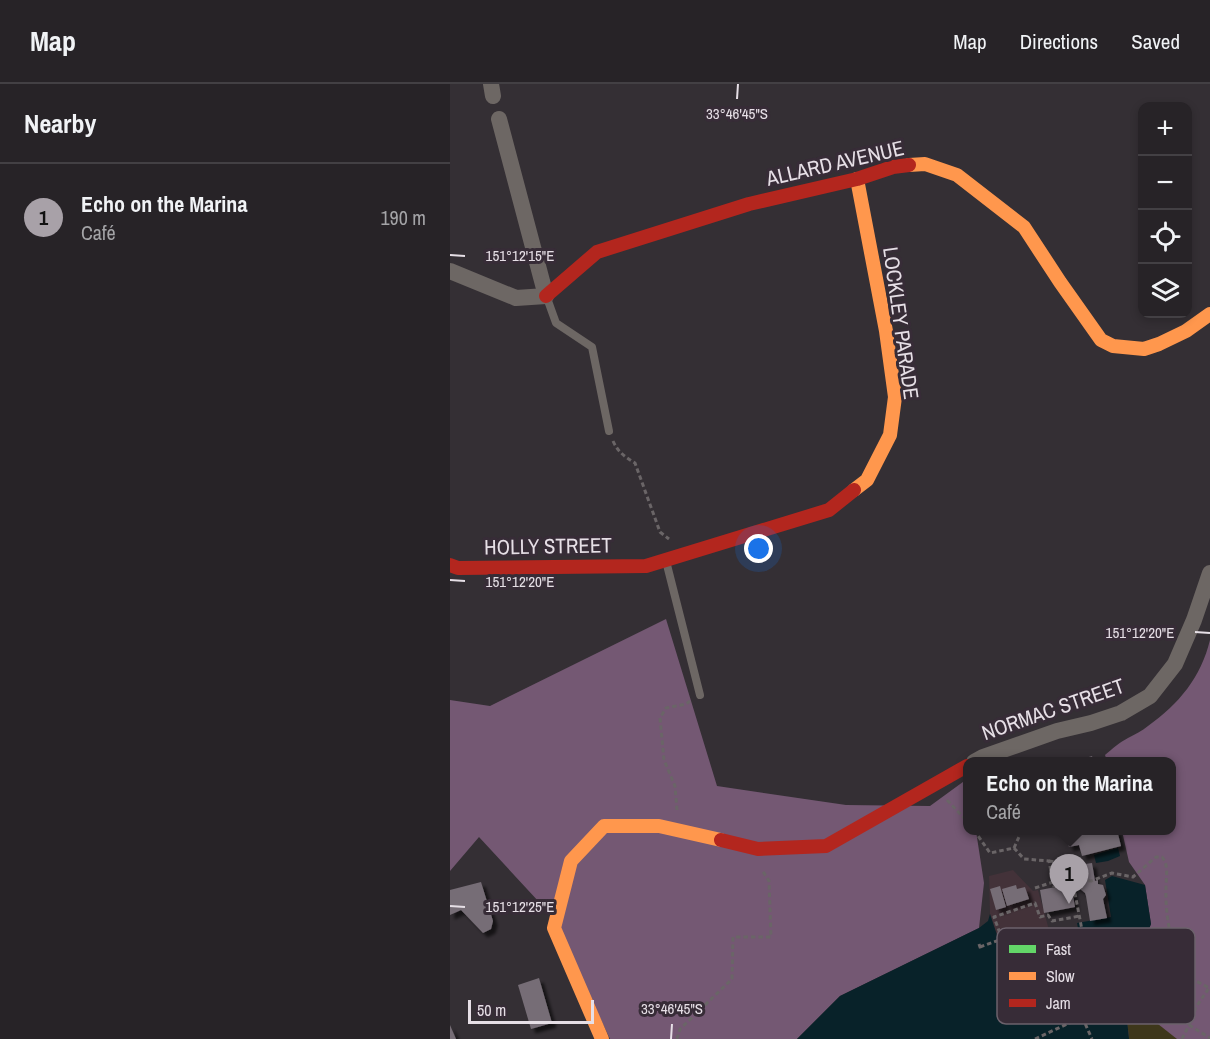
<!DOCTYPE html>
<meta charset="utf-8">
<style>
body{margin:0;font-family:"Archivo Narrow",sans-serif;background:#332f33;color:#f1f3f6}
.controls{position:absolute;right:18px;top:18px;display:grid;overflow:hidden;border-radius:12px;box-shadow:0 3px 9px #0003}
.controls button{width:54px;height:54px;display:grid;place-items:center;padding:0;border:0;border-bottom:2px solid #434044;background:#272327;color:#f1f3f6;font:30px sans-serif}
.scale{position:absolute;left:18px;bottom:15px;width:126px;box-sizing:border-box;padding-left:6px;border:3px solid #e6dfe6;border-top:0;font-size:16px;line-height:21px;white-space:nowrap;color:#e6dfe6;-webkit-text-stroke:4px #372c37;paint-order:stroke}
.you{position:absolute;left:309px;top:465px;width:21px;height:21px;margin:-15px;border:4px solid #fff;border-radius:50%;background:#1a73e8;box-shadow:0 0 0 9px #1a73e833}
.badge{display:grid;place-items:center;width:39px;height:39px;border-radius:50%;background:#a8a1a8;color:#111;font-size:20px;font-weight:700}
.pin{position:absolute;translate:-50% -50px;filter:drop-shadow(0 2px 3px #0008)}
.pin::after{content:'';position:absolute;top:32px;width:21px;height:18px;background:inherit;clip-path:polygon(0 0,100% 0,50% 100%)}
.popup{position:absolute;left:513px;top:673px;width:213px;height:78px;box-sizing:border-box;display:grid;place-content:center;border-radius:12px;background:#272327;filter:drop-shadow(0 2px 4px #0005);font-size:20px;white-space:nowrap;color:#a4a4a7}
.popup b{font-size:22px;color:#f1f3f6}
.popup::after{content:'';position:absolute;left:50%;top:100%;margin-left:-12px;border:12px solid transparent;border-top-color:#272327}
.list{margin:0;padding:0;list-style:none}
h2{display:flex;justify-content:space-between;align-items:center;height:78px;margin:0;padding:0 24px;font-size:26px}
h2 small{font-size:20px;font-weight:400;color:#a4a4a7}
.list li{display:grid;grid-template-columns:39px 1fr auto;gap:18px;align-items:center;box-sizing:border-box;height:108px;padding:0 24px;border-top:2px solid #434044}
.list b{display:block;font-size:22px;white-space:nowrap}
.list p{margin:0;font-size:20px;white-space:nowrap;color:#a4a4a7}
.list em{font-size:20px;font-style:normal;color:#a4a4a7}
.icon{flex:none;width:33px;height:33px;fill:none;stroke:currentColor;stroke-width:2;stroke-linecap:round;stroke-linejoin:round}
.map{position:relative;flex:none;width:760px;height:955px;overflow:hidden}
header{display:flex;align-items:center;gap:36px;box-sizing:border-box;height:84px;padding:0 30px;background:#272327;border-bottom:2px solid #434044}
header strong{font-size:28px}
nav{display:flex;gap:33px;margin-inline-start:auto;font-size:21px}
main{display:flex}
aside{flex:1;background:#272327}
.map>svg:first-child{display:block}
.industrial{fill:#433239}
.forest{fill:#745873}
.sand{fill:#3e371b}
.water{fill:#082229}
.building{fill:#766d76;filter:url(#shadow)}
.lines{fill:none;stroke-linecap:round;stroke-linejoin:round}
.path{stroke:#6a6567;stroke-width:3;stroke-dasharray:4.5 3;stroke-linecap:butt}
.lane{stroke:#6d6764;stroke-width:8}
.street{stroke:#6d6764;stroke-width:16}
.slow{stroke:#ff974d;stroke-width:14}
.jam{stroke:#b3261e;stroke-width:14}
.ticks{fill:none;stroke:#e6dfe6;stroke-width:2}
.labels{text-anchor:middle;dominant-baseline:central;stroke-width:6;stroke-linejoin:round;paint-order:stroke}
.street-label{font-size:21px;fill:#e6dfe6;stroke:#372c37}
.key{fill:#372c37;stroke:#6c626c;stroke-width:1.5}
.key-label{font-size:16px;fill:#e6dfe6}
.ticks-label{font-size:15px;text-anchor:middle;fill:#e6dfe6;stroke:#372c37;stroke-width:6;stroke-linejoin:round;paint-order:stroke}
</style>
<header>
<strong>Map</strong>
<nav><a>Map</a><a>Directions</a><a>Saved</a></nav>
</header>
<main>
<aside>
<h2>Nearby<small></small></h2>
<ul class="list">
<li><span class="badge">1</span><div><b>Echo on the Marina</b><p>Café</p></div><em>190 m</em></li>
</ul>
</aside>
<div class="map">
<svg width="760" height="955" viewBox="0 0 760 955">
<defs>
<filter id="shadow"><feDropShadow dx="4.5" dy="4.5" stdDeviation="1.5" flood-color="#0009"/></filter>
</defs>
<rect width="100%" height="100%" fill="#342f34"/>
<!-- industrial -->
<polygon class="industrial" points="563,786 583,807 588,806 604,864 557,881 540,830 539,792"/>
<!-- forest -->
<g class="forest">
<polygon points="216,535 267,702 396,721 480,722 517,695 517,746 526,747 534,799 529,844 390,912 347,955 160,955 102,832 29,753 0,787 0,616 40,622"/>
<path d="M760 556V955H679L677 936 689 925 684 901 689 869 701 840 695 801 679 778 672 747 721 746V678L657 677 655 671C662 665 670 658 678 654 685 650 692 647 698 642 729 620 751 593 760 556Z"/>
</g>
<!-- sand -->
<polygon class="sand" points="689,925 727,955 679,955 677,936"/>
<!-- water -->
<g class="water">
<polygon points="668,764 670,772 658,777 646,779 644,771"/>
<polygon points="662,792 695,801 701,840 689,869 684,901 689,925 677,936 679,955 347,955 390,912 529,844 538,837 540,830 557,881 604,864 631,860 627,839 661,833 655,796"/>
</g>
<!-- building -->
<g class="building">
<polygon points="642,672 644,678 626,678 626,677"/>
<polygon points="610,746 667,746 671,762 632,772 629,761 619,763 615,749 611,750"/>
<polygon points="642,779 645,797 648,796 648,800 653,801 656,811 653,815 657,834 640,837 636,812 635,809 625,801 622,782"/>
<polygon points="31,798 43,837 41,845 33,849 11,826 0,831 0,806"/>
<polygon points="621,800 625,823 594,829 590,806"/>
<polygon points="566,801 567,805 575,803 579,815 557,822 552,805"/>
<polygon points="550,802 556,823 546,826 540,805"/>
<polygon points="89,894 102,939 81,945 68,901"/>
<polygon points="0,941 6,955 0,955"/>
</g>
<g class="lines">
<!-- path -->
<g class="path">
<path d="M163 357C168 368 175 373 185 379L210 448 219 455"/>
<polyline points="497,716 517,737"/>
<polyline points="227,726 225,702 214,676 210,634 216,624 236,620 240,617"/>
<polyline points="524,746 540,769 564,764"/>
<polyline points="534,746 534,747"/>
<path d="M564 764 574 775 599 777 603 798 620 794 641 797 662 789 683 793 706 773H712C719 781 716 793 716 804 715 829 721 873 739 892 744 897 753 900 759 904"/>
<polyline points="564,764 572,746"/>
<polyline points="599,777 613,779 619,777"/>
<polyline points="620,795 623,799 636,867 605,872 642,955"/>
<polyline points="585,804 603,798 604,803"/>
<polyline points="529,860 531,866"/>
<polyline points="530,863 552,855 544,833 585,819 590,833 598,831 602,837 630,832"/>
<polyline points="739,941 760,954"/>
<polyline points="227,955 230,945 282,895 283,853 321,853 319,797 312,786"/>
<polyline points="585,955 632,933"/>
<polyline points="732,955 739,941 746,923 759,904"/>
</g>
<!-- lane -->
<g class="lane">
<polyline points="97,214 106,239 142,263 159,347"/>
<polyline points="216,477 250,611"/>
</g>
<!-- street -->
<g class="street">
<polyline points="41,0 43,12"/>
<polyline points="0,187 66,214 96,212 49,35"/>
<polyline points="524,678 533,673 607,647 641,639 671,629 700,612 725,580 744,536 760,489"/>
</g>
<!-- slow -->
<g class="slow">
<polyline points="459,81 475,80 507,91 574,143 610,198 651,256 663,262 694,265 709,260 736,247 760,230"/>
<polyline points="404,406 417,396 440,351 445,313 436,247 407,95"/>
<polyline points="152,955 104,844 121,777 154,742 209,742 271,756"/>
</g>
<!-- jam -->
<g class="jam">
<polyline points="96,212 147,168 299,120 407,95 443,83 459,81"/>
<polyline points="0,481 8,484 196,482 379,426 404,406"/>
<polyline points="271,756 308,765 376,762 517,682"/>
</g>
</g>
<!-- ticks -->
<path class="ticks" d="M287 15 288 0M0 171 15 172M0 496 15 497M745 548 760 549M0 822 15 823M221 955 222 940"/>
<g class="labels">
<!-- street labels -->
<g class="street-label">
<text transform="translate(385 79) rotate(-13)">ALLARD AVENUE</text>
<text transform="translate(451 239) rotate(82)">LOCKLEY PARADE</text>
<text transform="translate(98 462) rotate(-1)">HOLLY STREET</text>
<text transform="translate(603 625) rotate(-19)">NORMAC STREET</text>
</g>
</g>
<!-- legend -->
<rect x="547" y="844" width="198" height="96" rx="9" class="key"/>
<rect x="559" y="861" width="27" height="8" fill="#63d668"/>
<rect x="559" y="888" width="27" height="8" fill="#ff974d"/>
<rect x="559" y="915" width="27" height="8" fill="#b3261e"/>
<g class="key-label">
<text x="596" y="871">Fast</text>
<text x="596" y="898">Slow</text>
<text x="596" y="925">Jam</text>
</g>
<g class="ticks-label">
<text x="287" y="35">33°46'45"S</text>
<text x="70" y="177">151°12'15"E</text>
<text x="70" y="503">151°12'20"E</text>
<text x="690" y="554">151°12'20"E</text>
<text x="70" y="828">151°12'25"E</text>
<text x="222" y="930">33°46'45"S</text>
</g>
</svg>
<div class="controls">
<button>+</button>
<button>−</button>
<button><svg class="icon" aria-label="locate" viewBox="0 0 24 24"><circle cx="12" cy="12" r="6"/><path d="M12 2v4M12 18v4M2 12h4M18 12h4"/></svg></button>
<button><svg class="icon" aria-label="layers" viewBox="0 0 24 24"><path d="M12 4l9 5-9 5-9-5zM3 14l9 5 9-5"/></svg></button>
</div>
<div class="scale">50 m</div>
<div class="you"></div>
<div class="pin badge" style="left:619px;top:820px">1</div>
<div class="popup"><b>Echo on the Marina</b>Café</div>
</div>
</main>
